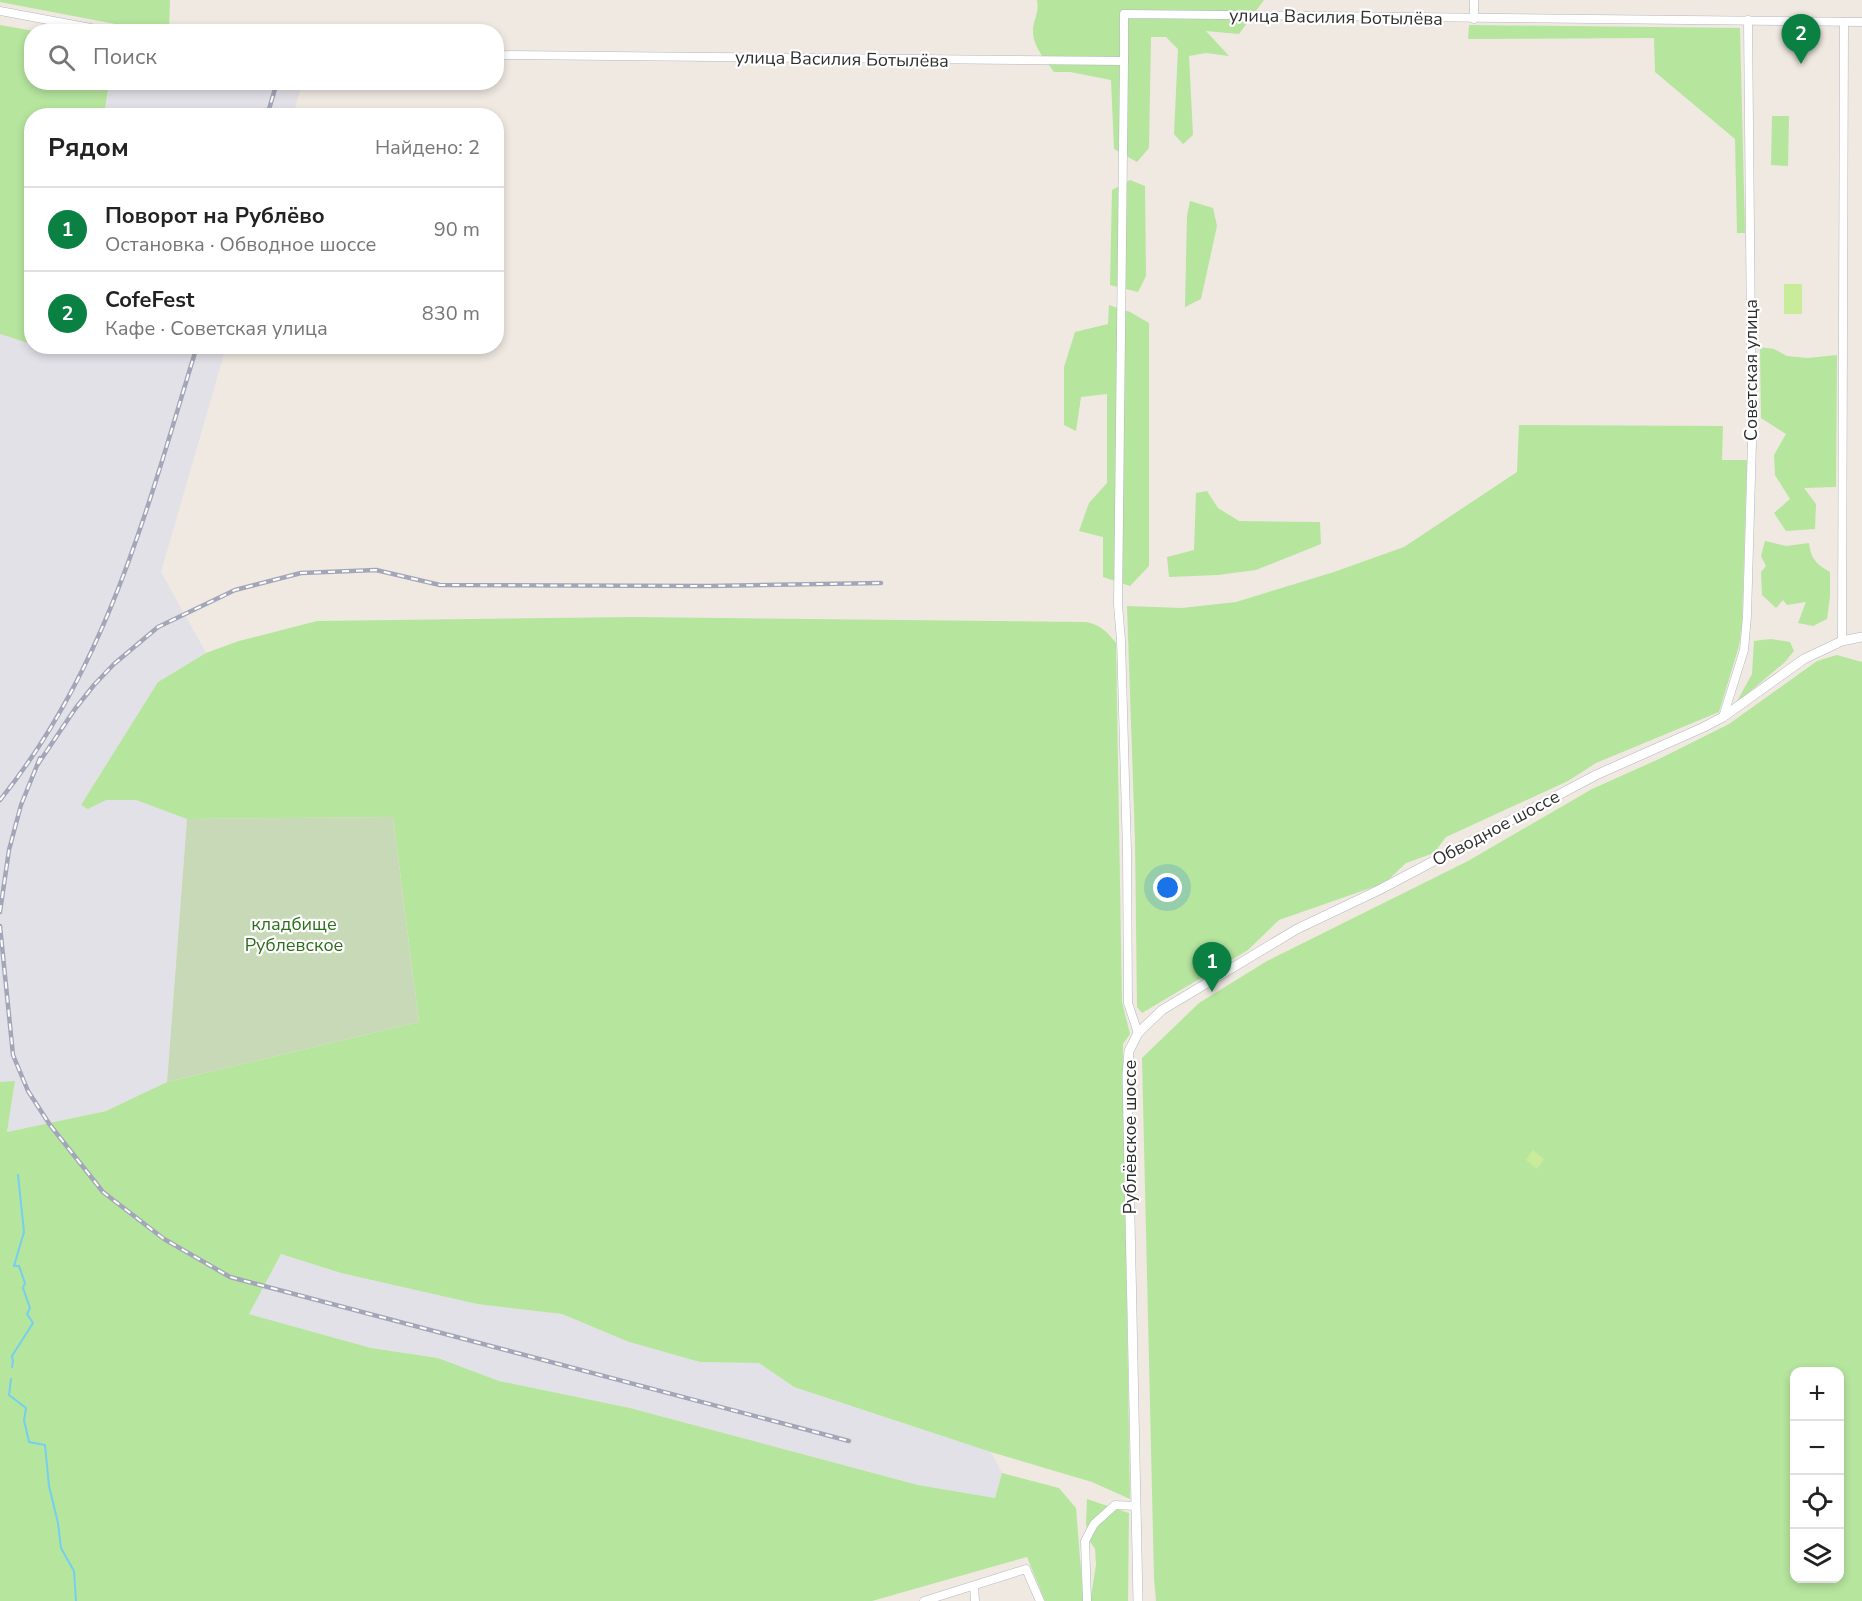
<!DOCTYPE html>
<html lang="ru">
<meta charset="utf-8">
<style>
body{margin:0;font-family:"Nunito Sans",sans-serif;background:#f2f2f2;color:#222}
.controls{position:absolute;right:18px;bottom:18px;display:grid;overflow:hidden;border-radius:12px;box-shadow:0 3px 9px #0003}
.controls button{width:54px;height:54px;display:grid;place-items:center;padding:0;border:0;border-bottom:2px solid #e0e0e0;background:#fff;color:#222;font:30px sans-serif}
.you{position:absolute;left:1168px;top:888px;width:21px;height:21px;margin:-15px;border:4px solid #fff;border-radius:50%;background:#1a73e8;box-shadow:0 0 0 9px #1a73e833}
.badge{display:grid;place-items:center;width:39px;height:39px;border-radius:50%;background:#0b8043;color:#fff;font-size:20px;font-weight:700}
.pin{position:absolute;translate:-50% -50px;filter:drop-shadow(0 2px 3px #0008)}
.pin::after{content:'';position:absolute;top:32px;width:21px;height:18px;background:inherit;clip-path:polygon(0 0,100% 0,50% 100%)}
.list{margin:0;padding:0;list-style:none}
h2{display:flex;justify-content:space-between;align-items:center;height:78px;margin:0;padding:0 24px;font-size:26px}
h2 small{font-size:20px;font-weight:400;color:#767676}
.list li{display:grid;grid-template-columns:39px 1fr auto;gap:18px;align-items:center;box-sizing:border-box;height:84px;padding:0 24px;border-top:2px solid #e0e0e0}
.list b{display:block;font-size:22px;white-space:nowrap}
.list p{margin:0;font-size:20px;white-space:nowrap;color:#767676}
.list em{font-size:20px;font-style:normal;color:#767676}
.icon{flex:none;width:33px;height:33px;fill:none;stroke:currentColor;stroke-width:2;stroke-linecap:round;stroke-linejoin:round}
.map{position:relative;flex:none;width:1862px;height:1601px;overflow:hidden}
.search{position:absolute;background:#fff;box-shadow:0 3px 9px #0003;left:24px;top:24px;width:480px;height:66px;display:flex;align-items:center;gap:15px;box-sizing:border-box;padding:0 21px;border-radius:24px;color:#767676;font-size:22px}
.panel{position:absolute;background:#fff;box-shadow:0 3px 9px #0003;left:24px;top:108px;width:480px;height:246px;border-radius:24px}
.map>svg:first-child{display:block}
.industrial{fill:#e3e1e8}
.green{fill:#b6e59e;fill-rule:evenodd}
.cemetery{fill:#c8d9b8}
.pitch{fill:#c9ec9a}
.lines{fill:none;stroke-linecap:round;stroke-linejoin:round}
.stream{stroke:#75cff0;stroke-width:2}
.minor-casing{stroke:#b4b7c1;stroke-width:9}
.tertiary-casing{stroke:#b4b7c1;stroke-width:10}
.minor{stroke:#fff;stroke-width:8}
.tertiary{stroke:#fff;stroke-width:9}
.rail-casing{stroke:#a3a6b8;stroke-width:4.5}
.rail{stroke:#fff;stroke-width:2;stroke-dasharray:7;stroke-linecap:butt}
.labels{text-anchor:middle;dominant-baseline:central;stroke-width:4.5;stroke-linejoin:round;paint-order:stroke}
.street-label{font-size:18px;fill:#2e2e2e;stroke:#fff}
.park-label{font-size:18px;fill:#2c6e1b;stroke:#fff}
</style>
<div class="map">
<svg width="1862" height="1601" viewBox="0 0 1862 1601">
<rect width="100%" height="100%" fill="#efe9e1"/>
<!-- industrial -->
<g class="industrial">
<polygon points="109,83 302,83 293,115 104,116"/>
<polygon points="31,324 32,346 226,347 161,572 206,653 158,682 88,809 105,800 136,800 187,819 167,1082 106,1111 7,1132 15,1082 0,1082 0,334 28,343"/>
<polygon points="281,1254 341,1273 477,1304 562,1314 629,1342 700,1362 759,1363 794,1387 991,1452 1002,1473 995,1498 918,1485 630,1408 499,1381 438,1358 371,1348 249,1314"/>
</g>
<!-- green -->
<g class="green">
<polygon points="0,0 170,0 169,31 152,31 0,2"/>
<path d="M1037 0H1264L1239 34 1206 31 1229 56 1206 53 1189 56 1193 135 1183 144 1174 134 1178 49 1166 37H1151L1149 148 1137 162 1114 149 1111 80 1070 72H1054C1046 61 1034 48 1033 33 1032 21 1040 13 1037 0Z"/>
<polygon points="0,25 34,31 32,32 32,82 109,83 104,115 32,116 32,324 28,343 0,334"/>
<polygon points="1469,25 1740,28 1745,233 1737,233 1735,139 1655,72 1654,38 1468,39"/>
<polygon points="1772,116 1789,116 1788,166 1771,165"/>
<polygon points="1130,180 1145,186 1146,276 1138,292 1110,285 1112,190"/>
<polygon points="1190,201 1213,208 1217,226 1201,299 1185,307 1187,216"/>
<polygon points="1109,305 1130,312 1149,323 1149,566 1130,586 1103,577 1103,537 1079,531 1089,503 1107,483 1107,394 1081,397 1076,431 1064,425 1064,367 1075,332 1108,324"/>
<polygon points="1760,347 1774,349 1787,356 1808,358 1837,355 1836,487 1804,488 1816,504 1815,529 1786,531 1774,513 1790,499 1775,475 1774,455 1786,434 1761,418"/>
<polygon points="1519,425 1723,426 1722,460 1747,460 1742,623 1739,646 1719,712 1596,763 1568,781 1446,837 1434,853 1406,863 1385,883 1279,920 1248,950 1142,1013 1137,1007 1135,840 1127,606 1182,608 1236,602 1334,572 1404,547 1517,472"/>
<polygon points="1207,491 1218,508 1239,521 1320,522 1321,544 1256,570 1218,575 1169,577 1167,557 1194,550 1196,493"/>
<path d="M1765 541 1786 546 1809 543C1811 559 1816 564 1830 572V597L1827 619 1813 626 1798 623 1806 602 1787 605 1783 600 1776 608 1762 595 1761 572 1766 566 1761 556Z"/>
<path d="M634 617 1086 622C1101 625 1107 632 1116 643L1122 1002 1130 1034 1123 1044V1058L1130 1499 1092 1482 991 1452 794 1387 759 1363 700 1362 629 1342 562 1314 477 1304 341 1273 281 1254 249 1314 371 1348 438 1358 499 1381 630 1408 918 1485 995 1498 1002 1473 1059 1488 1076 1508 1083 1596H1091L1096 1565 1095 1549 1089 1540 1086 1524 1087 1499 1129 1513 1128 1601H1045L1027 1557 872 1601H0V1082L15 1081 7 1132 106 1111 167 1082 419 1022 393 817 187 819 136 800H106L88 809 81 805 158 682 206 653 239 641 317 621Z"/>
<polygon points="1771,639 1790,642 1794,651 1784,663 1736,703 1752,674 1754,641"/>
<path d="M1837 655 1862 662V1601H1156L1154 1578 1142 1058 1199 1003 1267 961 1468 861 1592 789 1659 759 1729 724 1817 661ZM1794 1372H1840V1578H1794Z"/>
</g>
<!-- cemetery -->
<polygon class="cemetery" points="393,817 419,1022 167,1082 187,819"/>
<!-- pitch -->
<g class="pitch">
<rect x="1784" y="284" width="18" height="30"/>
<polygon points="1533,1150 1544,1159 1537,1169 1526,1160"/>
</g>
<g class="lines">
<!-- stream -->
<g class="stream">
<polyline points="12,1367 13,1362 12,1356 33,1323 27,1314 30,1308 23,1288 25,1283 19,1266 14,1266 24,1232 18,1175"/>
<polyline points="11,1379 9,1395 26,1408 24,1420 29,1442 45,1445 49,1486 58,1523 61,1548 74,1571 76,1601"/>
</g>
<!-- minor casing -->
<g class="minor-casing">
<g id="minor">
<polyline points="0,11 112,32"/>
<polyline points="1474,19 1474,0"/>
<polyline points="496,55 1124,61 1124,14 1862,22"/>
<polyline points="1124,61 1118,605 1121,640 1127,851 1128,1003 1138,1033"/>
<polyline points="1842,641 1844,22"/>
<polyline points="1723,717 1744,650 1747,616 1752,442 1748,20"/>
<polyline points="974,1586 975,1601"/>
<polyline points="924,1601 1026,1569 1040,1601"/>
<polyline points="1087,1601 1085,1541 1094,1524 1115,1505 1136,1506"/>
</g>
</g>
<!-- tertiary casing -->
<g class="tertiary-casing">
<polyline id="tertiary" points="1138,1601 1127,1075 1129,1051 1138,1033 1162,1010 1297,929 1379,890 1596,775 1704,727 1723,717 1804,659 1842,641 1862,637"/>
</g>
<!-- minor -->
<use href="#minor" class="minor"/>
<!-- tertiary -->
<use href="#tertiary" class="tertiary"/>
<!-- rail casing -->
<g class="rail-casing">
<g id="rail">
<polyline points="267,116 277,82"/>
<polyline points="38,764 75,709 94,685 114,664 158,627 235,590 301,573 376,570 440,585 708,586 881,583"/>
<path d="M0 800C107 668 148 506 197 346"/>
<polyline points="0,912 9,850 21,805 40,758"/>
<polyline points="0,926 13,1055 28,1091 50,1125 103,1192 164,1239 230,1277 849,1441"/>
</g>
</g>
<!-- rail -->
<use href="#rail" class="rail"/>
</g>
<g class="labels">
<!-- street labels -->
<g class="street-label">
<text transform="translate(1336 17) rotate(1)">улица Василия Ботылёва</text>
<text transform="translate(842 59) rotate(1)">улица Василия Ботылёва</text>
<text transform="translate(1751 370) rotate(-90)">Советская улица</text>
<text transform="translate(1496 828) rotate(-28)">Обводное шоссе</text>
<text transform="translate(1130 1137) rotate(-90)">Рублёвское шоссе</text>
</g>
<!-- park labels -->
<g class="park-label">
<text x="294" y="924">кладбище<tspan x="294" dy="21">Рублевское</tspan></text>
</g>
</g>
</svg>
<div class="controls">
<button>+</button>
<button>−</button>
<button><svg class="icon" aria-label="locate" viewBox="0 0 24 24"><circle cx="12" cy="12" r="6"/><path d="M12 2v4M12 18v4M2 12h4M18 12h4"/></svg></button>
<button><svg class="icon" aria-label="layers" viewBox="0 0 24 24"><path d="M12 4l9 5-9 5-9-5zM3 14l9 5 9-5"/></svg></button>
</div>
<div class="you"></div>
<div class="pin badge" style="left:1212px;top:992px">1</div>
<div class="pin badge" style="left:1801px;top:64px">2</div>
<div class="search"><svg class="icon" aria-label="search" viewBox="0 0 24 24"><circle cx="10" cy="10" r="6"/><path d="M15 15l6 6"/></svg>Поиск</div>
<section class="panel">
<h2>Рядом<small>Найдено: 2</small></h2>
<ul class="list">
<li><span class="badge">1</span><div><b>Поворот на Рублёво</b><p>Остановка · Обводное шоссе</p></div><em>90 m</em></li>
<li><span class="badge">2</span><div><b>CofeFest</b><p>Кафе · Советская улица</p></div><em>830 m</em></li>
</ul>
</section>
</div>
